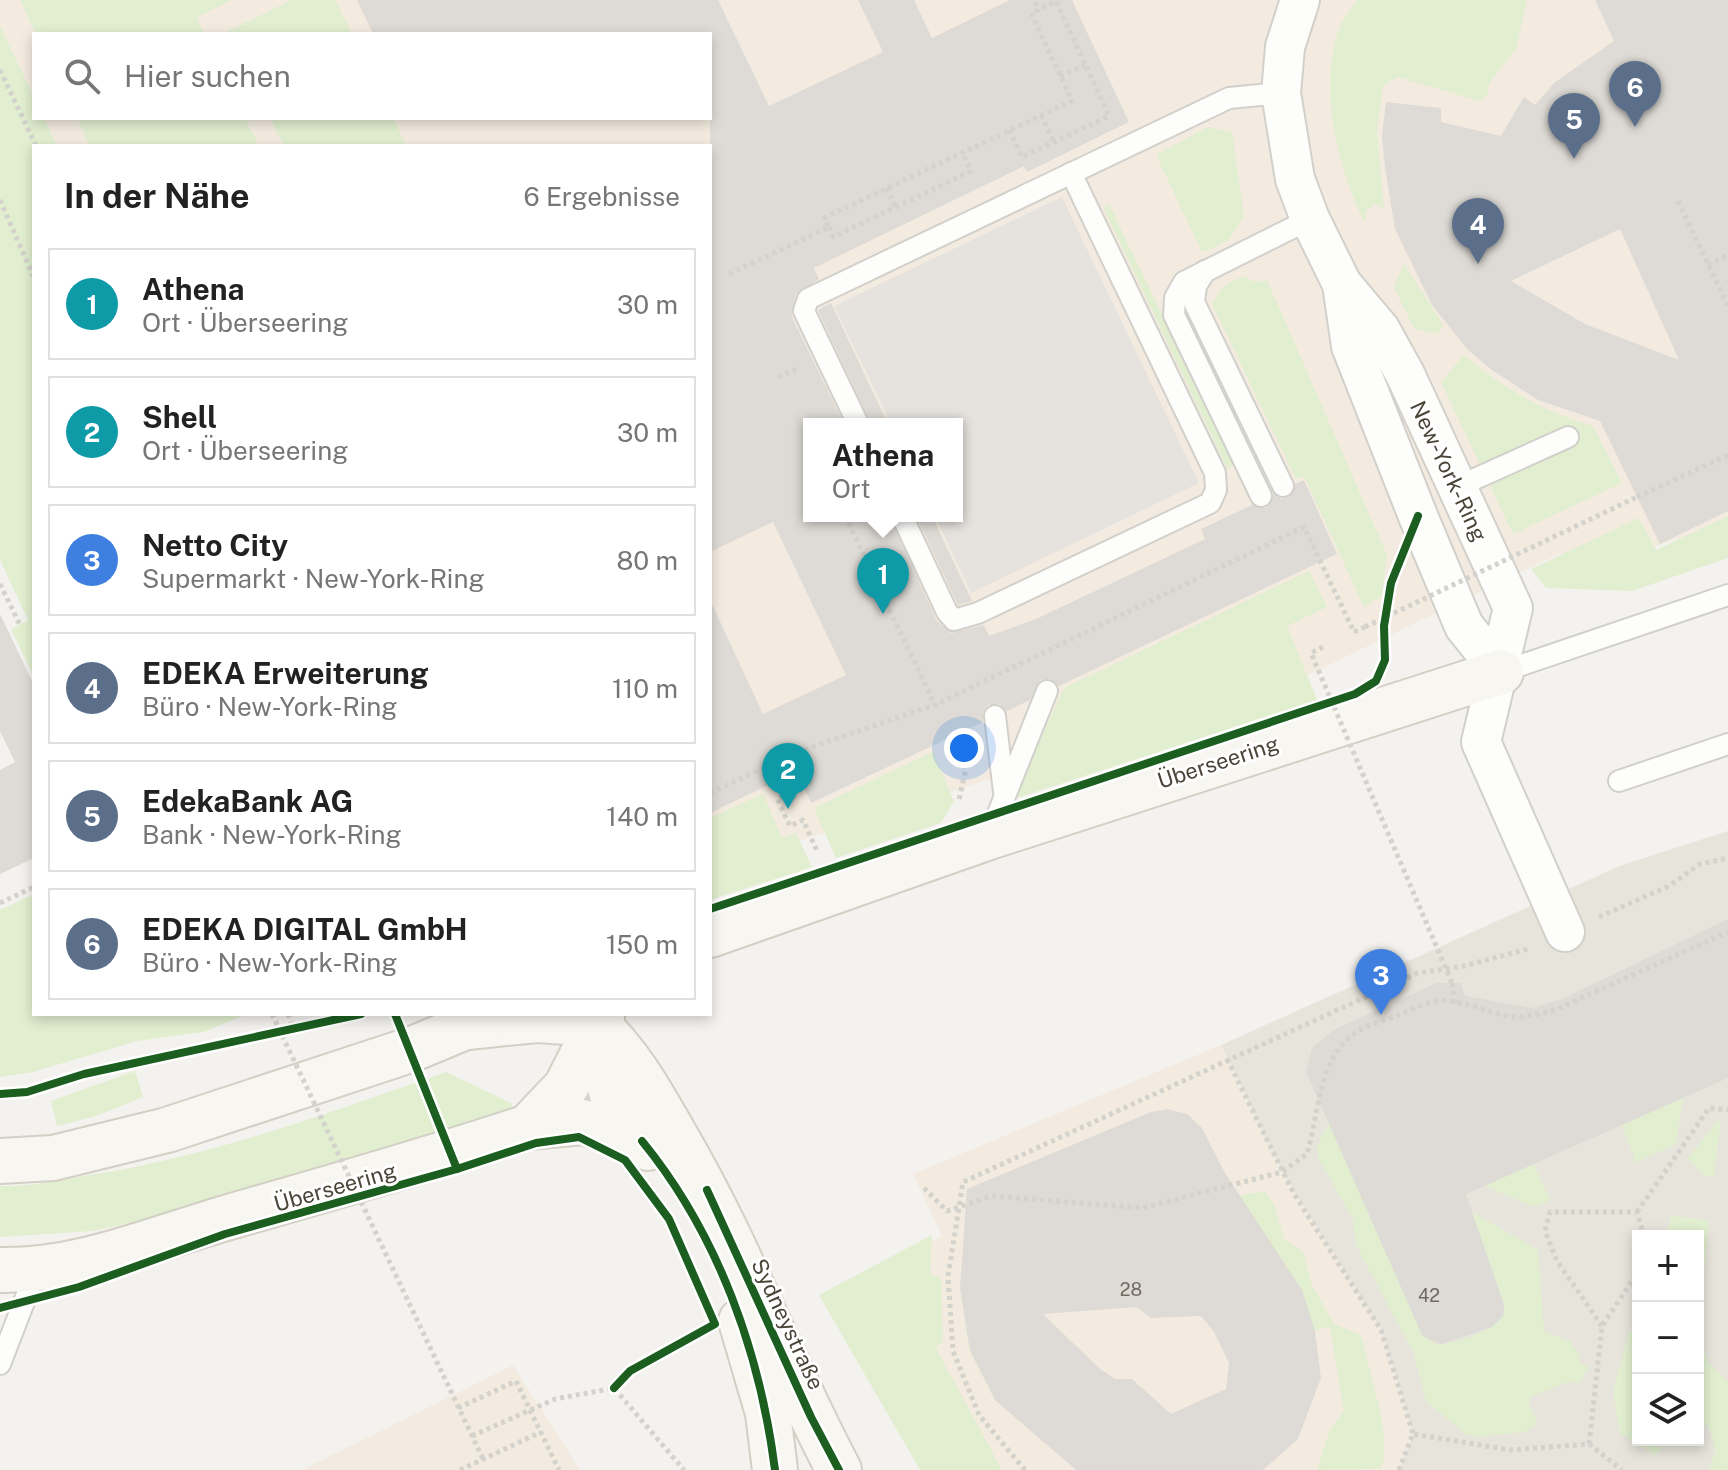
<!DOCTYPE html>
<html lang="de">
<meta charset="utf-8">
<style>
body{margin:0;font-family:"Public Sans",sans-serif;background:#f2f2f2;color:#222}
.controls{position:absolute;right:24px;bottom:24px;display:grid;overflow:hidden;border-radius:0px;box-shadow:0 4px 12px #0003}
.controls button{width:72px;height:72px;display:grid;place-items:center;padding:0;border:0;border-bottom:2px solid #e0e0e0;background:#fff;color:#222;font:40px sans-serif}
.you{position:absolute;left:964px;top:748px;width:28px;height:28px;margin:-20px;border:6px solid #fff;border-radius:50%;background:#1a73e8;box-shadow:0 0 0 12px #1a73e833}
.badge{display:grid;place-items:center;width:52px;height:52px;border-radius:50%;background:#2563eb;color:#fff;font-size:26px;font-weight:700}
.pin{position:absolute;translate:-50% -66px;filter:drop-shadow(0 2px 4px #0008)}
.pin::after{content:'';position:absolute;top:42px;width:28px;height:24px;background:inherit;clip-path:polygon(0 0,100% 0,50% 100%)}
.popup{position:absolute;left:803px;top:418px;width:160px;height:104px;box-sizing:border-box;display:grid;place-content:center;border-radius:0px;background:#fff;filter:drop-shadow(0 2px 6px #0005);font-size:26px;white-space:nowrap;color:#767676}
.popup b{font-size:30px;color:#222}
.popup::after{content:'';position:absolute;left:50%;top:100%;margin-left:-16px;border:16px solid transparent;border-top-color:#fff}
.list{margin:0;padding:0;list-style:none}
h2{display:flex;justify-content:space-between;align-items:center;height:104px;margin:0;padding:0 32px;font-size:34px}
h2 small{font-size:26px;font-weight:400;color:#767676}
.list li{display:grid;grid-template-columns:52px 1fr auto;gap:24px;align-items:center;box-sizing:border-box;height:112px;margin:0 16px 16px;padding:0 16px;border:2px solid #e0e0e0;border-radius:0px}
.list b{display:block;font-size:30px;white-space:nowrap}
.list p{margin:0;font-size:26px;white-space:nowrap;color:#767676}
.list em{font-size:26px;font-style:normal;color:#767676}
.icon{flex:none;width:44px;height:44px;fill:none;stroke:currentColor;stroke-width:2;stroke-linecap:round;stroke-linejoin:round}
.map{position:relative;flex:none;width:1728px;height:1470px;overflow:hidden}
.search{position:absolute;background:#fff;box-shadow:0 4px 12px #0003;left:32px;top:32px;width:680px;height:88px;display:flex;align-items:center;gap:20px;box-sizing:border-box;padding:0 28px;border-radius:0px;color:#767676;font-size:30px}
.panel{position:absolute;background:#fff;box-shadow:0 4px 12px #0003;left:32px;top:144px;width:680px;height:872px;border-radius:0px}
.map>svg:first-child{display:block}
.residential{fill:#e7e4dc;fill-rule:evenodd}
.commercial{fill:#f3ebdf;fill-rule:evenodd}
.green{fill:#e1eecf}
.parking{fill:#e6e3df}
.building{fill:#dedbd6;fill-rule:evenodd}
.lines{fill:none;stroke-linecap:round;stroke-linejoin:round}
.lane-casing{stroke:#d2d0cb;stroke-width:24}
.street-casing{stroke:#d2d0cb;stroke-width:42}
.secondary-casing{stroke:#d3cfc5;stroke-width:48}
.path{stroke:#d3d2cc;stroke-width:5;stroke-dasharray:4 4;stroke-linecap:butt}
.lane{stroke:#fdfdfc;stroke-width:20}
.street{stroke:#fdfdfc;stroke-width:38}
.secondary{stroke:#f7f6f1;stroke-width:44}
.path-bridge{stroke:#d3d2cc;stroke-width:5;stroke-dasharray:4 4;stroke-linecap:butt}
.cycleway-casing{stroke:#fff;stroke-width:13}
.cycleway{stroke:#1b5e20;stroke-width:8}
.labels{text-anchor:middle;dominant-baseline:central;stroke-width:6;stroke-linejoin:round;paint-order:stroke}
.number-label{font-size:18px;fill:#706a61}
.street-label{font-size:22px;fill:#4b4439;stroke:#fff}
</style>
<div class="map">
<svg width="1728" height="1470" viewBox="0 0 1728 1470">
<rect width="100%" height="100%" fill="#f4f2ee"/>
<!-- residential -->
<path class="residential" d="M1728 831V1470H1399L1413 1434 1381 1330 1282 1172 1221 1045 1622 865ZM1638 1236H1698V1440H1638Z"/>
<!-- commercial -->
<g class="commercial">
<path d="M0 0H1728V522L1641 551 1558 554 1304 677 710 870V146H57L44 118H710V34H34V97L0 26ZM809 424H957V516H809Z"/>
<polygon points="1221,1045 1282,1172 1381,1330 1413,1434 1399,1470 927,1470 831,1291 942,1236 913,1174"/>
<polygon points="513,1365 580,1470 302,1470"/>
</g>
<!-- green -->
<g class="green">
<polygon points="20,0 232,0 197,17 204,34 36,34"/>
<polygon points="292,0 335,0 352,34 229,34 228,31"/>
<path d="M1357 0H1527L1516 48 1489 84 1488 95 1480 101 1398 77 1383 85 1377 132 1384 209 1375 204 1367 210 1364 222C1338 166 1319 93 1338 32 1341 21 1351 10 1357 0Z"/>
<polygon points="0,26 34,97 34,118 44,118 57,146 34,146 34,677 11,629 28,620 0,560"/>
<polygon points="77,118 245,118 259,146 90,146"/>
<polygon points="270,118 393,118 406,146 284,146"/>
<polygon points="1208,127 1232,132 1244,217 1228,241 1202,252 1156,155"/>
<polygon points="1109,204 1234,465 1227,468 1103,207"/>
<polygon points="1404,264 1443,325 1439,332 1432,334 1414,328 1394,287"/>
<polygon points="1243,276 1255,282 1267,280 1387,555 1382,596 1364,607 1304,476 1296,479 1212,304 1222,287"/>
<path d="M1464 355C1504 389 1542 411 1593 426L1622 483 1513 534 1441 382Z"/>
<polygon points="1728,516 1728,558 1632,591 1546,588 1531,569 1639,518 1656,550"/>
<polygon points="1309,571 1327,607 1287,626 1317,700 1014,799 1064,688"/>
<polygon points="933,752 954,801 941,823 836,858 814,808"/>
<polygon points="763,794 782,838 796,833 812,867 710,900 710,818"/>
<polygon points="34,894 34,1014 247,1014 204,1032 137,1041 33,1072 0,1077 0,910"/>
<polygon points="135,1071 143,1097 96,1116 57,1126 51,1101"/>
<path d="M446 1072 513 1104 507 1112 212 1205 93 1231 0 1237V1186C30 1187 60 1180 90 1175 214 1156 328 1113 446 1072Z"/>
<polygon points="1683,1098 1676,1144 1636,1163 1622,1125"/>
<path d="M1337 1107 1377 1117 1422 1334C1427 1339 1432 1343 1439 1344 1456 1344 1493 1330 1503 1316L1504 1305 1472 1212 1538 1250 1544 1331 1570 1341 1581 1357 1579 1363 1589 1367 1579 1384 1570 1381 1530 1397 1529 1406 1538 1424 1524 1432 1475 1437 1464 1433 1426 1401 1414 1354 1356 1245 1353 1219 1318 1158 1317 1146Z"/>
<polygon points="1721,1117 1714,1177 1704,1176 1688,1158"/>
<polygon points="1534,1164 1550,1200 1535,1207 1484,1186"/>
<path d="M1265 1192 1274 1204 1284 1239 1303 1252 1311 1283 1334 1324 1360 1335 1363 1341C1368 1369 1395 1446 1380 1469L1317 1470 1330 1429 1344 1411 1330 1326 1315 1331 1303 1305 1182 1222 983 1351 995 1400 969 1350 960 1288 1221 1205 1245 1194Z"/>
<polygon points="1672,1215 1709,1221 1702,1294 1698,1292 1698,1236 1665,1236"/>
<polygon points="932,1235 930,1275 941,1278 943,1342 935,1347 1002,1470 920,1470 819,1295"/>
<polygon points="1629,1332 1638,1332 1638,1440 1675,1440 1661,1447 1656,1456 1620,1433 1613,1391"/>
<polygon points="1698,1336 1708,1362 1728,1382 1728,1470 1708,1470 1716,1451 1708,1425 1698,1429"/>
</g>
<!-- parking -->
<polygon class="parking" points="1062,197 1199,483 971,593 935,516 957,516 957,424 891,424 834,306"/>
<!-- building -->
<g class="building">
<polygon points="357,0 718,0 769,106 883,52 858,0 914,0 932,38 1010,0 1072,0 1129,122 1027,172 1024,166 814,268 819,279 796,294 792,317 844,424 809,424 809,516 889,516 937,621 951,633 984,625 989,636 1036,619 1205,539 1201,529 1252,505 1266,508 1274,494 1281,499 1289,497 1295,484 1304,480 1337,554 1059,686 1051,679 1040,680 1030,700 1007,711 999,704 988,705 983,712 983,722 811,803 797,771 710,813 710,600 763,714 846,675 773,522 710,552 710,34 373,34"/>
<path d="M1595 0H1728V511L1660 544 1600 421 1538 400 1492 370 1468 350 1432 305 1395 229 1385 168 1382 136 1386 102 1441 108V122L1501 136 1524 97 1535 105 1554 83 1614 41ZM1620 229 1679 360 1585 324 1511 281Z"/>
<polygon points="831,303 888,424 871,424 818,310"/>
<polygon points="916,516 932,516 972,601 958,605"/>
<polygon points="0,614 34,685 34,858 0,874 0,770 15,762 0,731"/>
<polygon points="1728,919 1728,1078 1466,1194 1504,1305 1503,1316 1492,1327 1442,1344 1428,1339 1422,1335 1306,1072 1312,1048 1335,1029 1437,983 1461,983 1465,996 1533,1008 1562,999"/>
<path d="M1167 1109 1187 1114 1202 1128 1225 1173 1302 1290 1315 1331 1321 1378 1298 1439 1263 1470H1076L995 1400 970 1350 960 1288 967 1189 1151 1112ZM1136 1307 1151 1318 1201 1316 1214 1332 1229 1363 1226 1389 1171 1414 1132 1379H1115L1100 1369 1043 1314Z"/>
</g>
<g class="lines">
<!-- lane casing -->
<g class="lane-casing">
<g id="lane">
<polyline points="1205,271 1196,286 1194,302 1283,486"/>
<polyline points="858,424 804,311 808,299 1229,98 1281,93"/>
<polyline points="1457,487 1568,437"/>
<polyline points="1261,496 1174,315 1175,298 1184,282 1310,219"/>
<polyline points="902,516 947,612 954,620 978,613 1210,503 1216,490 1215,473 1071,173"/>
<polyline points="1501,672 1728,595"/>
<polyline points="995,716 1004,792"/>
<polyline points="1619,781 1728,744"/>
<polyline points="989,836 1047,691"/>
<polyline points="0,1364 36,1271"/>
</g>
</g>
<!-- street casing -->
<g class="street-casing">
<g id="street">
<polyline points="1300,0 1285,47 1281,93 1295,179 1310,219 1342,284 1380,329 1405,374 1513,608 1481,742 1565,932"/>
<polyline points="1342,284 1351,346 1418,516 1464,626 1501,672"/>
</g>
</g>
<!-- secondary casing -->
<g class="secondary-casing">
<g id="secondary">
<polyline points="710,935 989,837 1501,672"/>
<polyline points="597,1024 611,1092 648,1148"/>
<path d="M458 1028 537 1020 597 1024C634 1061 650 1092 676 1137 739 1244 781 1361 839 1470"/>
<polyline points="528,1127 566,1087 602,1016"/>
<polyline points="0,1161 53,1158 167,1130 410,1050 487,1018"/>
<path d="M0 1270C78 1271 145 1242 219 1220 322 1190 426 1161 528 1127L583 1122 642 1141"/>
<polyline points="741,1321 768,1413 775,1470"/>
</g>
</g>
<!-- path -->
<g class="path">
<polyline points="0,70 36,146"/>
<polyline points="1060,76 1085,65"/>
<polyline points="1041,115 1054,142"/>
<polyline points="1009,130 1022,157 1109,116 1056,1 1038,10"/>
<polyline points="887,188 895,207"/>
<polyline points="0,200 34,278"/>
<polyline points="1678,201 1728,306"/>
<polyline points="829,227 833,237 971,171 962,153"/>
<polyline points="1708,265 1728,255"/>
<polyline points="729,274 829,227 824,218 1072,101 1031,13 1038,10 1034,0"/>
<polyline points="778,377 799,368"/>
<polyline points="1637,497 1728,455"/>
<polyline points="845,516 935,705"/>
<polyline points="0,584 20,625"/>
<polyline points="955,742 966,768 959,800"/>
<polyline points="797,752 811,782 777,799 790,826 803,820 817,851"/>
<polyline points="710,793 797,752 935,705 1304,527 1354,632 1365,627"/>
<polyline points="0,903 34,887"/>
<polyline points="1599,917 1669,886 1700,864 1728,858"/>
<polyline points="1452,983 1455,1003"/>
<polyline points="288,1014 293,1028"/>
<polyline points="1227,1059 1294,1194 1381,1330 1413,1434"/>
<polyline points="1637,1212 1709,1108 1728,1110"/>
<polyline points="1602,1326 1557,1261 1545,1231 1550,1212 1637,1212 1644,1236"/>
<polyline points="458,1408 516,1381"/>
<polyline points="472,1436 555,1399 614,1388 684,1470"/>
<polyline points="1589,1444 1602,1326 1638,1272"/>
<polyline points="460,1470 541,1432"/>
<polyline points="1025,1470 979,1415 953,1351 948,1276 963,1182 1418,973 1464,966 1528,949"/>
<polyline points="1399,1470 1413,1434 1510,1450 1589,1444 1622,1470"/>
</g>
<!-- lane -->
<use href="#lane" class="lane"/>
<!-- street -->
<use href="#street" class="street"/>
<!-- secondary -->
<use href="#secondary" class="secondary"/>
<!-- path-bridge -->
<g class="path-bridge">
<polyline points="1365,627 1637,497"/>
<polyline points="1323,647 1311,653 1452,983"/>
<polyline points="272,1014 483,1459"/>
<path d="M924 1188 947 1211 991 1196 1142 1208 1282 1172 1307 1154C1319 1114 1318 1056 1357 1032 1368 1024 1384 1021 1397 1016 1413 1009 1432 998 1450 1001 1500 1009 1502 1027 1557 1009L1728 932"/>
<polyline points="516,1381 559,1470"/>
</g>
<!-- cycleway casing -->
<g class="cycleway-casing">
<g id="cycleway">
<polyline points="710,909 1355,694 1376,681 1385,660 1384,626 1391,583 1418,516"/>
<polyline points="395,1014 457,1169"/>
<polyline points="0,1094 27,1092 84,1074 361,1014"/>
<path d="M642 1141C718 1234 760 1352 775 1470"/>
<polyline points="707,1190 811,1417 839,1470"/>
<polyline points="0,1308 79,1287 225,1234 457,1169 536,1143 579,1137 625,1160 669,1219 715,1324 630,1371 614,1388"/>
</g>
</g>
<!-- cycleway -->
<use href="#cycleway" class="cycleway"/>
</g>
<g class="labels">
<!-- number labels -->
<g class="number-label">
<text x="1131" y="1289">28</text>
<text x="1429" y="1295">42</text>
</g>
<!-- street labels -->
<g class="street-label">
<text transform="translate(1449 471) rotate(65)">New-York-Ring</text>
<text transform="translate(1218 762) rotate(-18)">Überseering</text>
<text transform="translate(335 1187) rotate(-16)">Überseering</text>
<text transform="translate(788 1324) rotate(65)">Sydneystraße</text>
</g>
</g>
</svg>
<div class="controls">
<button>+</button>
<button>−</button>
<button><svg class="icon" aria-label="layers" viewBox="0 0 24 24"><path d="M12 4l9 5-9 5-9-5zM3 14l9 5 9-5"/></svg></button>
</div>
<div class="you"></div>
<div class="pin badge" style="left:883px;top:614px;background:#0f9aa8">1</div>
<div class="popup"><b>Athena</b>Ort</div>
<div class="pin badge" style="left:788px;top:809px;background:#0f9aa8">2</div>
<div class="pin badge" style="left:1381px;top:1015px;background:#3f7fe0">3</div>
<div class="pin badge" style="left:1478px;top:264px;background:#5c6f8a">4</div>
<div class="pin badge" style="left:1574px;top:159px;background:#5c6f8a">5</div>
<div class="pin badge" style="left:1635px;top:127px;background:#5c6f8a">6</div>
<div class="search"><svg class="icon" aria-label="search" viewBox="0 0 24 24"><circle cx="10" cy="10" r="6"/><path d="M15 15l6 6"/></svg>Hier suchen</div>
<section class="panel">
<h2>In der Nähe<small>6 Ergebnisse</small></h2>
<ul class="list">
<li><span class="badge" style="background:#0f9aa8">1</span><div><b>Athena</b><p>Ort · Überseering</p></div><em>30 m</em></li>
<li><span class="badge" style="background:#0f9aa8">2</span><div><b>Shell</b><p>Ort · Überseering</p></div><em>30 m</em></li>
<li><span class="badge" style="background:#3f7fe0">3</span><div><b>Netto City</b><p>Supermarkt · New-York-Ring</p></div><em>80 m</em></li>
<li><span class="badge" style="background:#5c6f8a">4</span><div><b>EDEKA Erweiterung</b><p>Büro · New-York-Ring</p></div><em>110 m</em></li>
<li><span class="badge" style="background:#5c6f8a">5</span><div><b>EdekaBank AG</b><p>Bank · New-York-Ring</p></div><em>140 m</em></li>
<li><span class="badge" style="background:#5c6f8a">6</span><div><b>EDEKA DIGITAL GmbH</b><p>Büro · New-York-Ring</p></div><em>150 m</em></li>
</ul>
</section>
</div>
